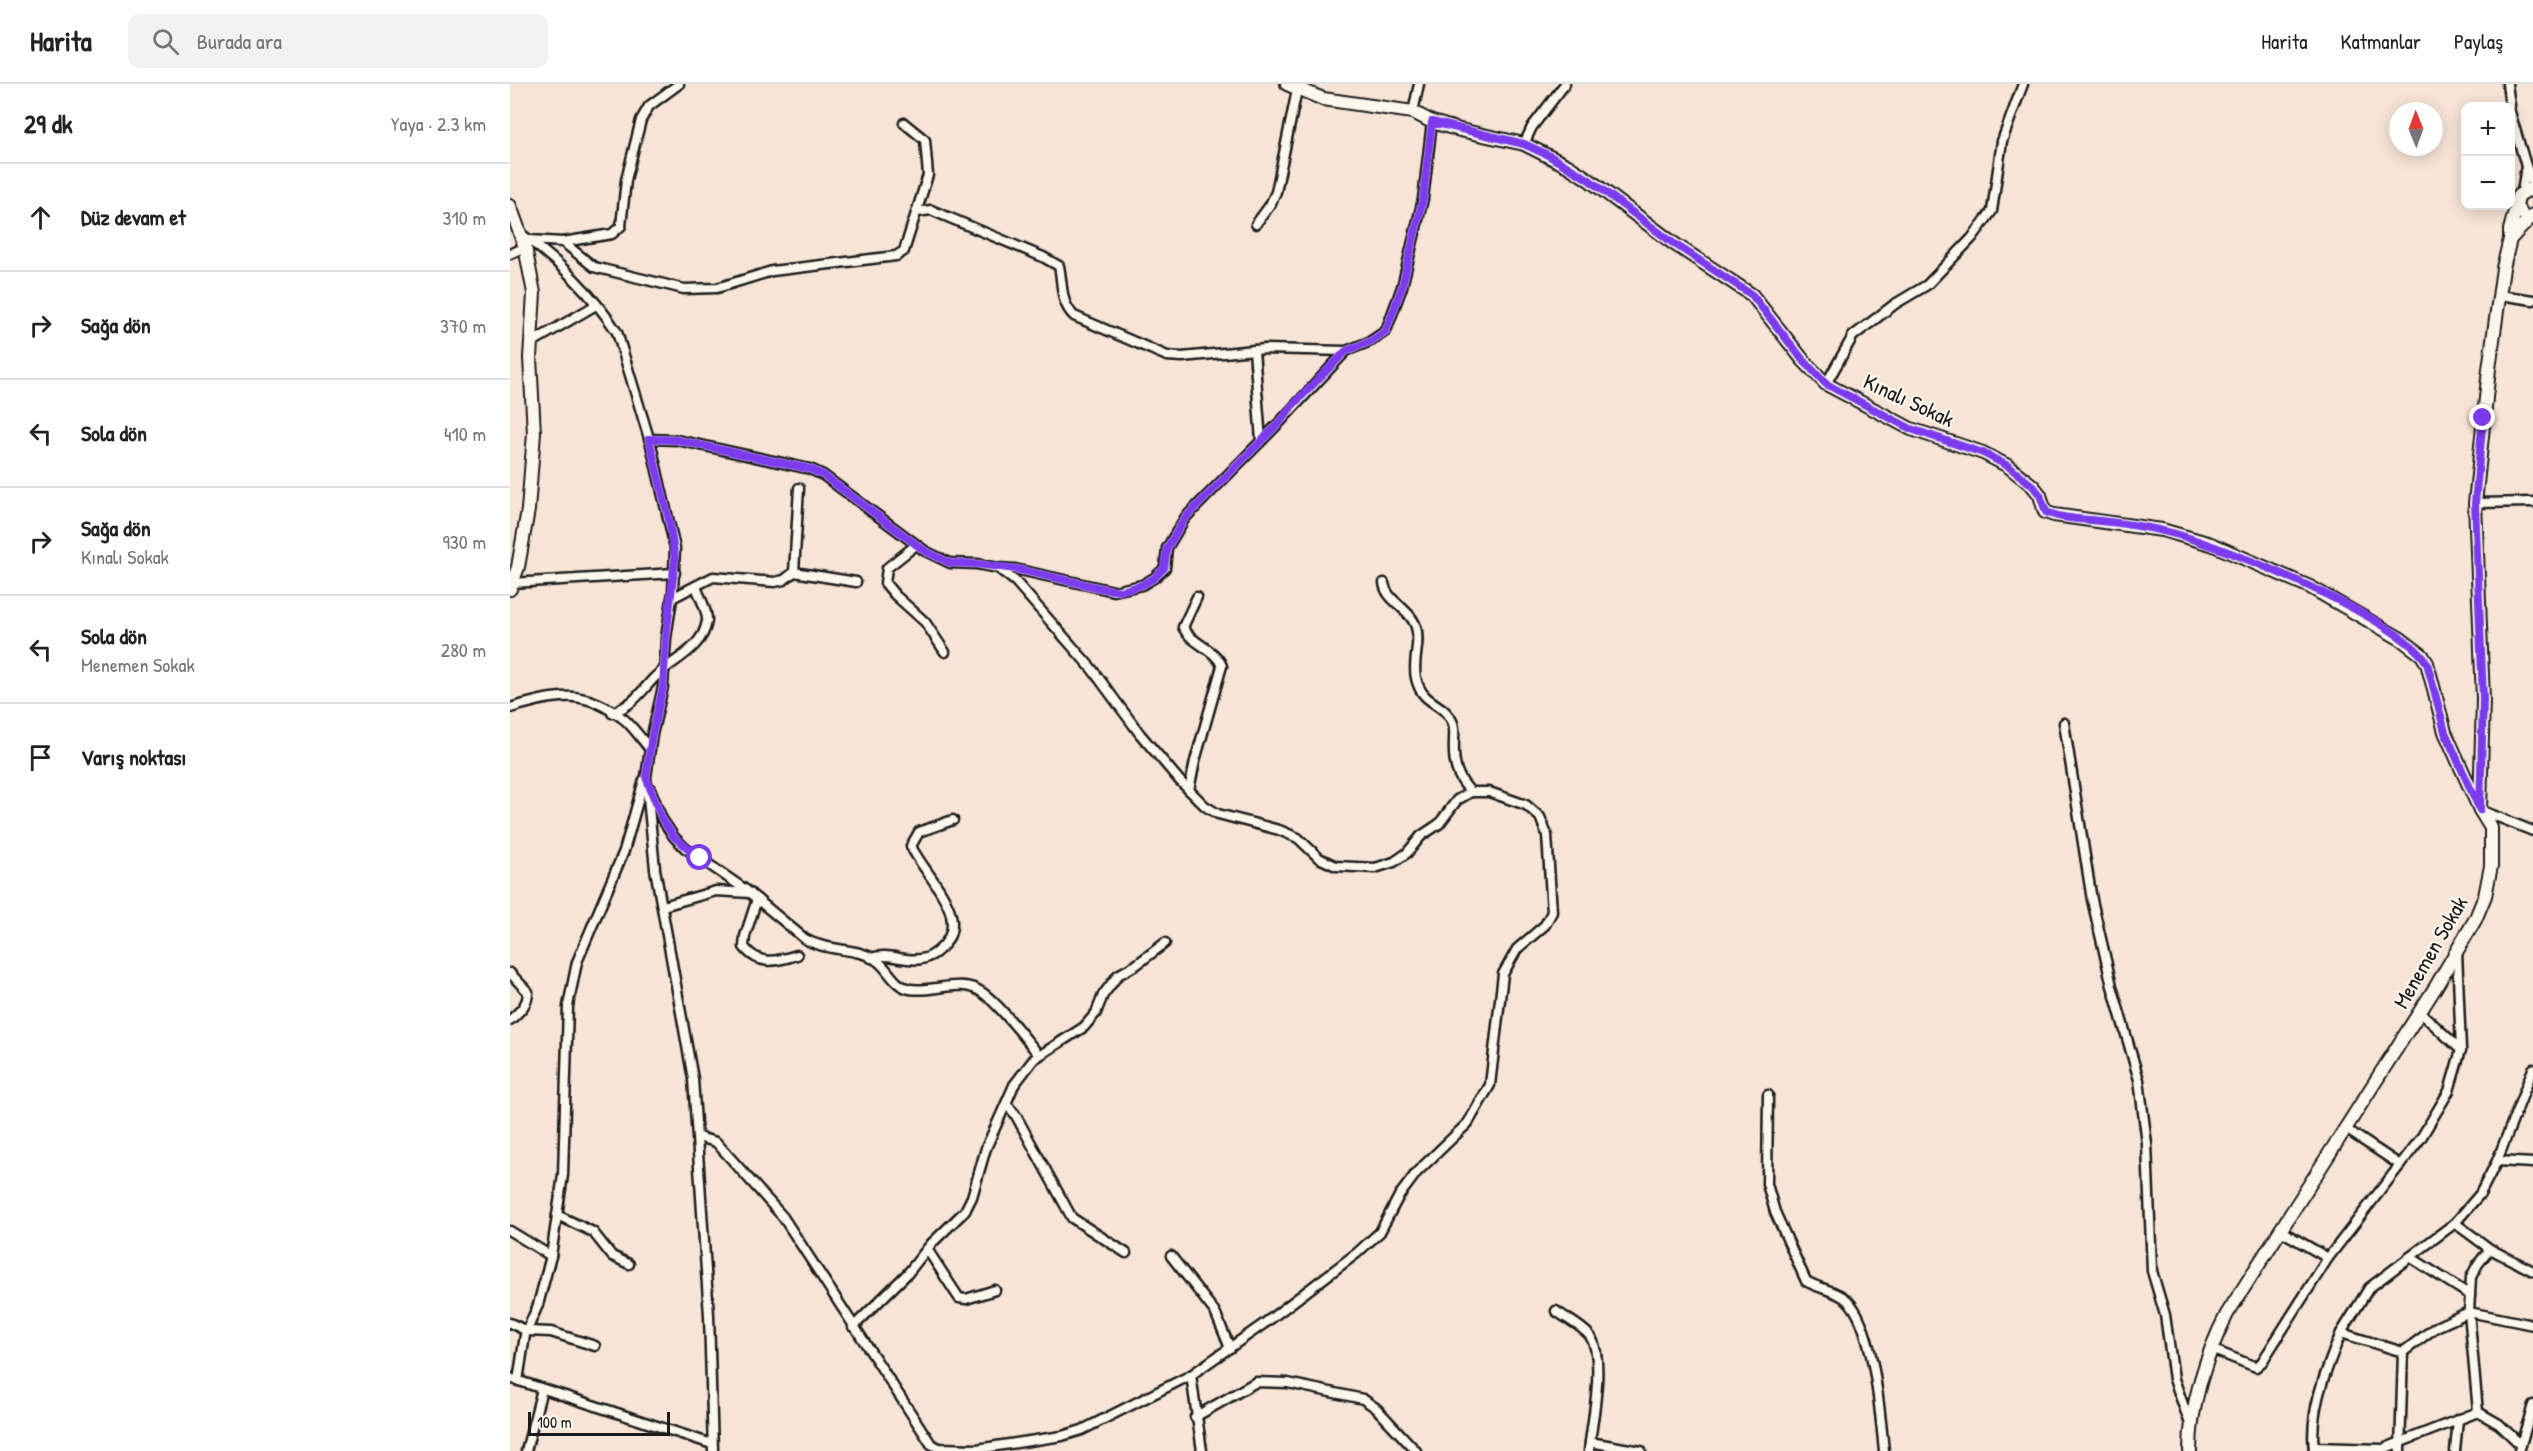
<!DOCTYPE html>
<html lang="tr">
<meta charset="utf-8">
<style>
body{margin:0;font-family:"Patrick Hand",sans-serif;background:#f2f2f2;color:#222}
.controls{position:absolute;right:18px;top:18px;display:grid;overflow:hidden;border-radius:12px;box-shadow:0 3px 15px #0003}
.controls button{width:54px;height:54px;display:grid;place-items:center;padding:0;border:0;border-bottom:2px solid #e0e0e0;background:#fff;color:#222;font:30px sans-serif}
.compass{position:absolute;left:1879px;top:18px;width:54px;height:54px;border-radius:50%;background:#fff;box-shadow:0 3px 15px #0003;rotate:359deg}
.scale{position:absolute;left:18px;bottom:15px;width:142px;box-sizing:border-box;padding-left:6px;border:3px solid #1c1c1c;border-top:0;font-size:16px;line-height:21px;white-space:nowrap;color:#1c1c1c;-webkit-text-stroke:4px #fbf7ec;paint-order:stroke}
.stop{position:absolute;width:18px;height:18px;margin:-14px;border:4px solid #7c3aed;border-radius:50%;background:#fff}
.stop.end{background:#7c3aed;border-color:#fff;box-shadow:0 2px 6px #0008}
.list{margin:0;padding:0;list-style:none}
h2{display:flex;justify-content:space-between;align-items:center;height:78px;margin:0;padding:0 24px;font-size:26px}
h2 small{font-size:20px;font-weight:400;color:#767676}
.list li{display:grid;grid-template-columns:39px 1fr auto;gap:18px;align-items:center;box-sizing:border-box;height:108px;padding:0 24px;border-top:2px solid #e0e0e0}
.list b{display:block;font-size:22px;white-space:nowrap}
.list p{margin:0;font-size:20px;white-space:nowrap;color:#767676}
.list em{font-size:20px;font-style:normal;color:#767676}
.icon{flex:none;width:33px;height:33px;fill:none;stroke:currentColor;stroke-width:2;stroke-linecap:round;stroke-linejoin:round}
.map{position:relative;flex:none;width:2023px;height:1367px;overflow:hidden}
header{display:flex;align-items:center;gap:36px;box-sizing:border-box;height:84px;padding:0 30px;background:#fff;border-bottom:2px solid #e0e0e0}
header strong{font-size:28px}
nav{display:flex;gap:33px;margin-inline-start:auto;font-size:21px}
.search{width:420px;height:54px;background:#f2f2f2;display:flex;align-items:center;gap:15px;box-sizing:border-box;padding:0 21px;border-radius:12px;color:#767676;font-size:22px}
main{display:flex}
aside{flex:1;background:#fff}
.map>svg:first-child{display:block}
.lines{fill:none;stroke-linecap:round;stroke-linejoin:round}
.street-casing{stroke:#1c1c1c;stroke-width:13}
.secondary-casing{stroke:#1c1c1c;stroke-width:16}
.street{stroke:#fbf7ec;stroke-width:8}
.secondary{stroke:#fbf7ec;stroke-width:12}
.route{stroke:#7c3aed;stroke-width:8}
.labels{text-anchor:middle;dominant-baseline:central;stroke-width:4.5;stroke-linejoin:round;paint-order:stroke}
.street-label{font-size:22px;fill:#1c1c1c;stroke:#fbf7ec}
</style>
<header>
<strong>Harita</strong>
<div class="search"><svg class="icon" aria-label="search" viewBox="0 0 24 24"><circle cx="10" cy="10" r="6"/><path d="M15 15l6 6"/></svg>Burada ara</div>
<nav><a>Harita</a><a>Katmanlar</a><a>Paylaş</a></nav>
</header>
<main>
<aside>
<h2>29 dk<small>Yaya · 2.3 km</small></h2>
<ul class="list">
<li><svg class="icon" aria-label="ahead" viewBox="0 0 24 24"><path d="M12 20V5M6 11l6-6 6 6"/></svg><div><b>Düz devam et</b></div><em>310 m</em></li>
<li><svg class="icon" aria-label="right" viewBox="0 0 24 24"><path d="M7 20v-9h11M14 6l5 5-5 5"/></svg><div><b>Sağa dön</b></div><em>370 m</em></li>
<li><svg class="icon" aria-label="left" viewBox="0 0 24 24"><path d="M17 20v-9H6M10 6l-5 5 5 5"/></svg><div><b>Sola dön</b></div><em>410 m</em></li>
<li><svg class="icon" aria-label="right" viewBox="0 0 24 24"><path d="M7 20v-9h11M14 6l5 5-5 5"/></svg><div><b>Sağa dön</b><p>Kınalı Sokak</p></div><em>930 m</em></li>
<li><svg class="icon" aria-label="left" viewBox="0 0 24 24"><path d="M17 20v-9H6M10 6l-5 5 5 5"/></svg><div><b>Sola dön</b><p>Menemen Sokak</p></div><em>280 m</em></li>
<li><svg class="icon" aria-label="arrive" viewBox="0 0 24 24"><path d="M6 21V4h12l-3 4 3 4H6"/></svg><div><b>Varış noktası</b></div></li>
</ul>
</aside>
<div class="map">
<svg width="2023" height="1367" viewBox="0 0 2023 1367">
<rect width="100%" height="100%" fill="#f7e4d6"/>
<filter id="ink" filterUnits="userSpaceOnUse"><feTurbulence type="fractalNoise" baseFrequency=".0167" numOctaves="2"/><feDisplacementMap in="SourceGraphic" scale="12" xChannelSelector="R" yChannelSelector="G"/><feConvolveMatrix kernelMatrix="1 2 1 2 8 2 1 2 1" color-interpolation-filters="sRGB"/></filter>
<g filter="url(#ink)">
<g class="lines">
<!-- street casing -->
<g class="street-casing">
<g id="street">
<polyline points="1997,0 2000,22"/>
<polyline points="903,28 909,0"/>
<polyline points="2000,28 2016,82"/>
<polyline points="1014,60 1022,43 1055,0"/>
<polyline points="2012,108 2016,82 2023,101"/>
<path d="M407 128 421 126 533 173 549 182C553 201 550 218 564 232L657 272 672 273 755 265 836 267 861 257 876 247 892 203 913 115 922 38"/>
<polyline points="746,140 760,121 766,108 787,6"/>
<path d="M11 150C48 176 83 211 107 248L141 361 165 464 163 508 156 554 153 603 142 651 136 693 145 785 183 995 199 1231 203 1367"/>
<polyline points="20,156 53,158 102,150 111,142 116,96 131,36 139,22 169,0"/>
<polyline points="53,158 84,183 174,205 207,204 262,187 386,172 394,167 418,91 415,56 394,39"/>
<polyline points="0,170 15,163"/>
<polyline points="1989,211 2023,216"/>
<polyline points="21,259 86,221"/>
<polyline points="744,266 751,357"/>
<polyline points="1316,300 1343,252 1385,220 1417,201 1462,154 1482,127 1492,57 1513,0"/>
<polyline points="139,355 167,356 300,385 313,391 415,467 440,479 467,480 488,484 505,497 582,585 630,650 670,697 695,722 708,730 769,746 788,754 809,774 826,782 865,784 884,778 897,769 911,752 929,740 947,716 961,708 979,708 1016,721 1030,733 1037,751 1042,828 1035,841 1007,865 993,890 980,1001 958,1039 907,1088 889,1112 870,1148 847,1169 755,1239 681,1291 692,1367"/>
<polyline points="1965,419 2023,418"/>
<polyline points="406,461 377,484 375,499 385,511 415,538 435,568"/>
<polyline points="488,484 505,485 604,507 632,501 644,494 655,484 657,464 675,434 770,338 836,267"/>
<polyline points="284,488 346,498"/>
<polyline points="2,499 165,489"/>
<path d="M874 499C876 517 901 525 906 543 911 559 902 577 906 594 912 622 934 617 943 639 945 645 944 651 944 657 943 679 946 693 961 708"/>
<polyline points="162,514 203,493 265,498 274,496 284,488 289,404"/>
<path d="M0 624C47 611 73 603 115 636 124 644 132 656 140 665"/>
<path d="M102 629C124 620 129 610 144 594 162 576 193 565 197 537 198 527 189 512 186 502"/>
<polyline points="1554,639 1582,816 1602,902 1629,996 1637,1060 1642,1187 1655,1231 1664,1295 1680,1340"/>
<path d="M140 704 152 735 164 753 175 764 236 806 295 855C317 868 347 863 366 876 379 884 383 902 400 905 424 909 451 893 473 909 491 922 514 953 529 971"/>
<path d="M679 706 685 677 712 582C705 564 681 560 673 543L687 513"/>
<polyline points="1970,726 2023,747"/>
<path d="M247 815 235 852 234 863C249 882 265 878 287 871"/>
<polyline points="153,822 206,807 240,809"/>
<path d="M361 874C379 868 394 878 411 875 419 874 426 869 431 864 464 833 414 791 401 762L409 748 443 736"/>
<path d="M0 889 18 908C18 921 9 928 0 936"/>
<polyline points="1910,928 1951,966"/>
<path d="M1258 1011 1257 1100 1265 1128 1296 1197C1309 1205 1326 1206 1337 1216 1364 1241 1370 1330 1374 1367"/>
<polyline points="496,1020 505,1030 562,1134 616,1169"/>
<polyline points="1836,1045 1890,1081"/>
<polyline points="188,1053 206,1058 273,1133 421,1360 429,1364 467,1365 552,1352 572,1346 681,1291"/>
<polyline points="1987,1077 2023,1079"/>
<polyline points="47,1131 83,1148 102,1172 119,1180"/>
<polyline points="1945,1139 1970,1110 1987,1077 2023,985"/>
<polyline points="0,1147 41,1172"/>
<polyline points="1771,1147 1818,1174"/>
<polyline points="417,1165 449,1214 456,1215 485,1206"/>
<polyline points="661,1172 705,1228 720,1264"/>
<polyline points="1960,1211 1900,1173 1945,1139 1980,1165"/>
<path d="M1046 1227C1057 1235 1072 1242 1080 1252 1095 1274 1083 1333 1080 1358"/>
<polyline points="0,1239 17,1247 41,1248 85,1262"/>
<polyline points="343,1243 398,1189 421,1160 455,1127 462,1113 476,1064 498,1015 504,1001 524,975 574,943 586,929 593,911 608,891 626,881 655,859"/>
<polyline points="1831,1249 1859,1204 1900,1173"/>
<polyline points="1701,1265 1746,1283 1752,1278 1818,1174 1911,1054 1939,1007 1951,966 1947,867"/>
<polyline points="0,1294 202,1360"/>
<polyline points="8,1297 15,1251 28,1221 41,1172 53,1091 58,922 67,878 114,767 134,696"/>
<polyline points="1968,1328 1959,1228 1961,1193 1968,1180 1980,1165 2023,1187"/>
<polyline points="685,1333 746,1298 778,1299 853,1315 866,1324 906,1367"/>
<polyline points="1804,1363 1873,1365 1968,1328 1989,1340 2011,1361"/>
<polyline points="16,1367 32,1305"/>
<polyline points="1079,1367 1080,1358 1131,1367"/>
<path d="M1804 1367C1799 1325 1816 1287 1831 1249L1893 1268"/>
<polyline points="1890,1367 1893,1268 1926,1243 1959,1228 2023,1241"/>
<polyline points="1945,1367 1948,1335"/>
<polyline points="2009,1367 2023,1321"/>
</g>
</g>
<!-- secondary casing -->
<g class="secondary-casing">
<g id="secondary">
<polyline points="777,0 813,15 903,28 922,38 950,46 1014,60 1058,82 1078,95 1163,159 1242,211 1293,276 1316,300 1401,345 1473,369 1498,382 1523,402 1530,411 1535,428 1544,431 1652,446 1701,460 1800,503 1891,555 1912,571 1917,579 1935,648 1970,726"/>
<polyline points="0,122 15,163 24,209 20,274 24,349 18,426 8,483 0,505"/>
<polyline points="2006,123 2000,146 2000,155 2023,131"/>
<polyline points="2011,129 2006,123 2008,112 2017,106 2023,107"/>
<path d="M1680 1367C1680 1321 1696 1271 1717 1230L1925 904 1965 836 1975 812 1981 782V744L1970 726 1973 615 1965 419 1979 285 1993 184 2000 155"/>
</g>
</g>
<!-- street -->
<use href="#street" class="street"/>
<!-- secondary -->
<use href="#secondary" class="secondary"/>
</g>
</g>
<g class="lines" filter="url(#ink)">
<!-- route -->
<path class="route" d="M190 774 164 753 152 735 136 693 142 651 153 603 156 554 165 475 159 436 139 355 167 356 300 385 313 391 415 467 440 479 467 480 506 485 595 505 611 507 632 501 644 494 654 484 657 464 675 434 770 338 782 322 836 267 861 257 876 247 892 203 913 115 922 38 1014 60 1038 71 1078 95 1163 159 1242 211 1293 276 1316 300 1401 345 1473 369 1498 382 1523 402 1530 411 1536 428C1552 435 1572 435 1590 437 1611 439 1632 442 1653 447 1706 458 1892 535 1917 579L1935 648 1970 726 1973 615 1965 419 1973 334"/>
</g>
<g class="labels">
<!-- street labels -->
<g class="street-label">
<text transform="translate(1399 316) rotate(25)">Kınalı Sokak</text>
<text transform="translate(1920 868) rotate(-60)">Menemen Sokak</text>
</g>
</g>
</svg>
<div class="controls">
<button>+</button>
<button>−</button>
</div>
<svg class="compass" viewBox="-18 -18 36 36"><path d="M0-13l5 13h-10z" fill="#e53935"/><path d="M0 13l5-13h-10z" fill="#767676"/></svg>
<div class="scale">100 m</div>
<div class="stop" style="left:190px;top:774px"></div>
<div class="stop end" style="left:1973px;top:334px"></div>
</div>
</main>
